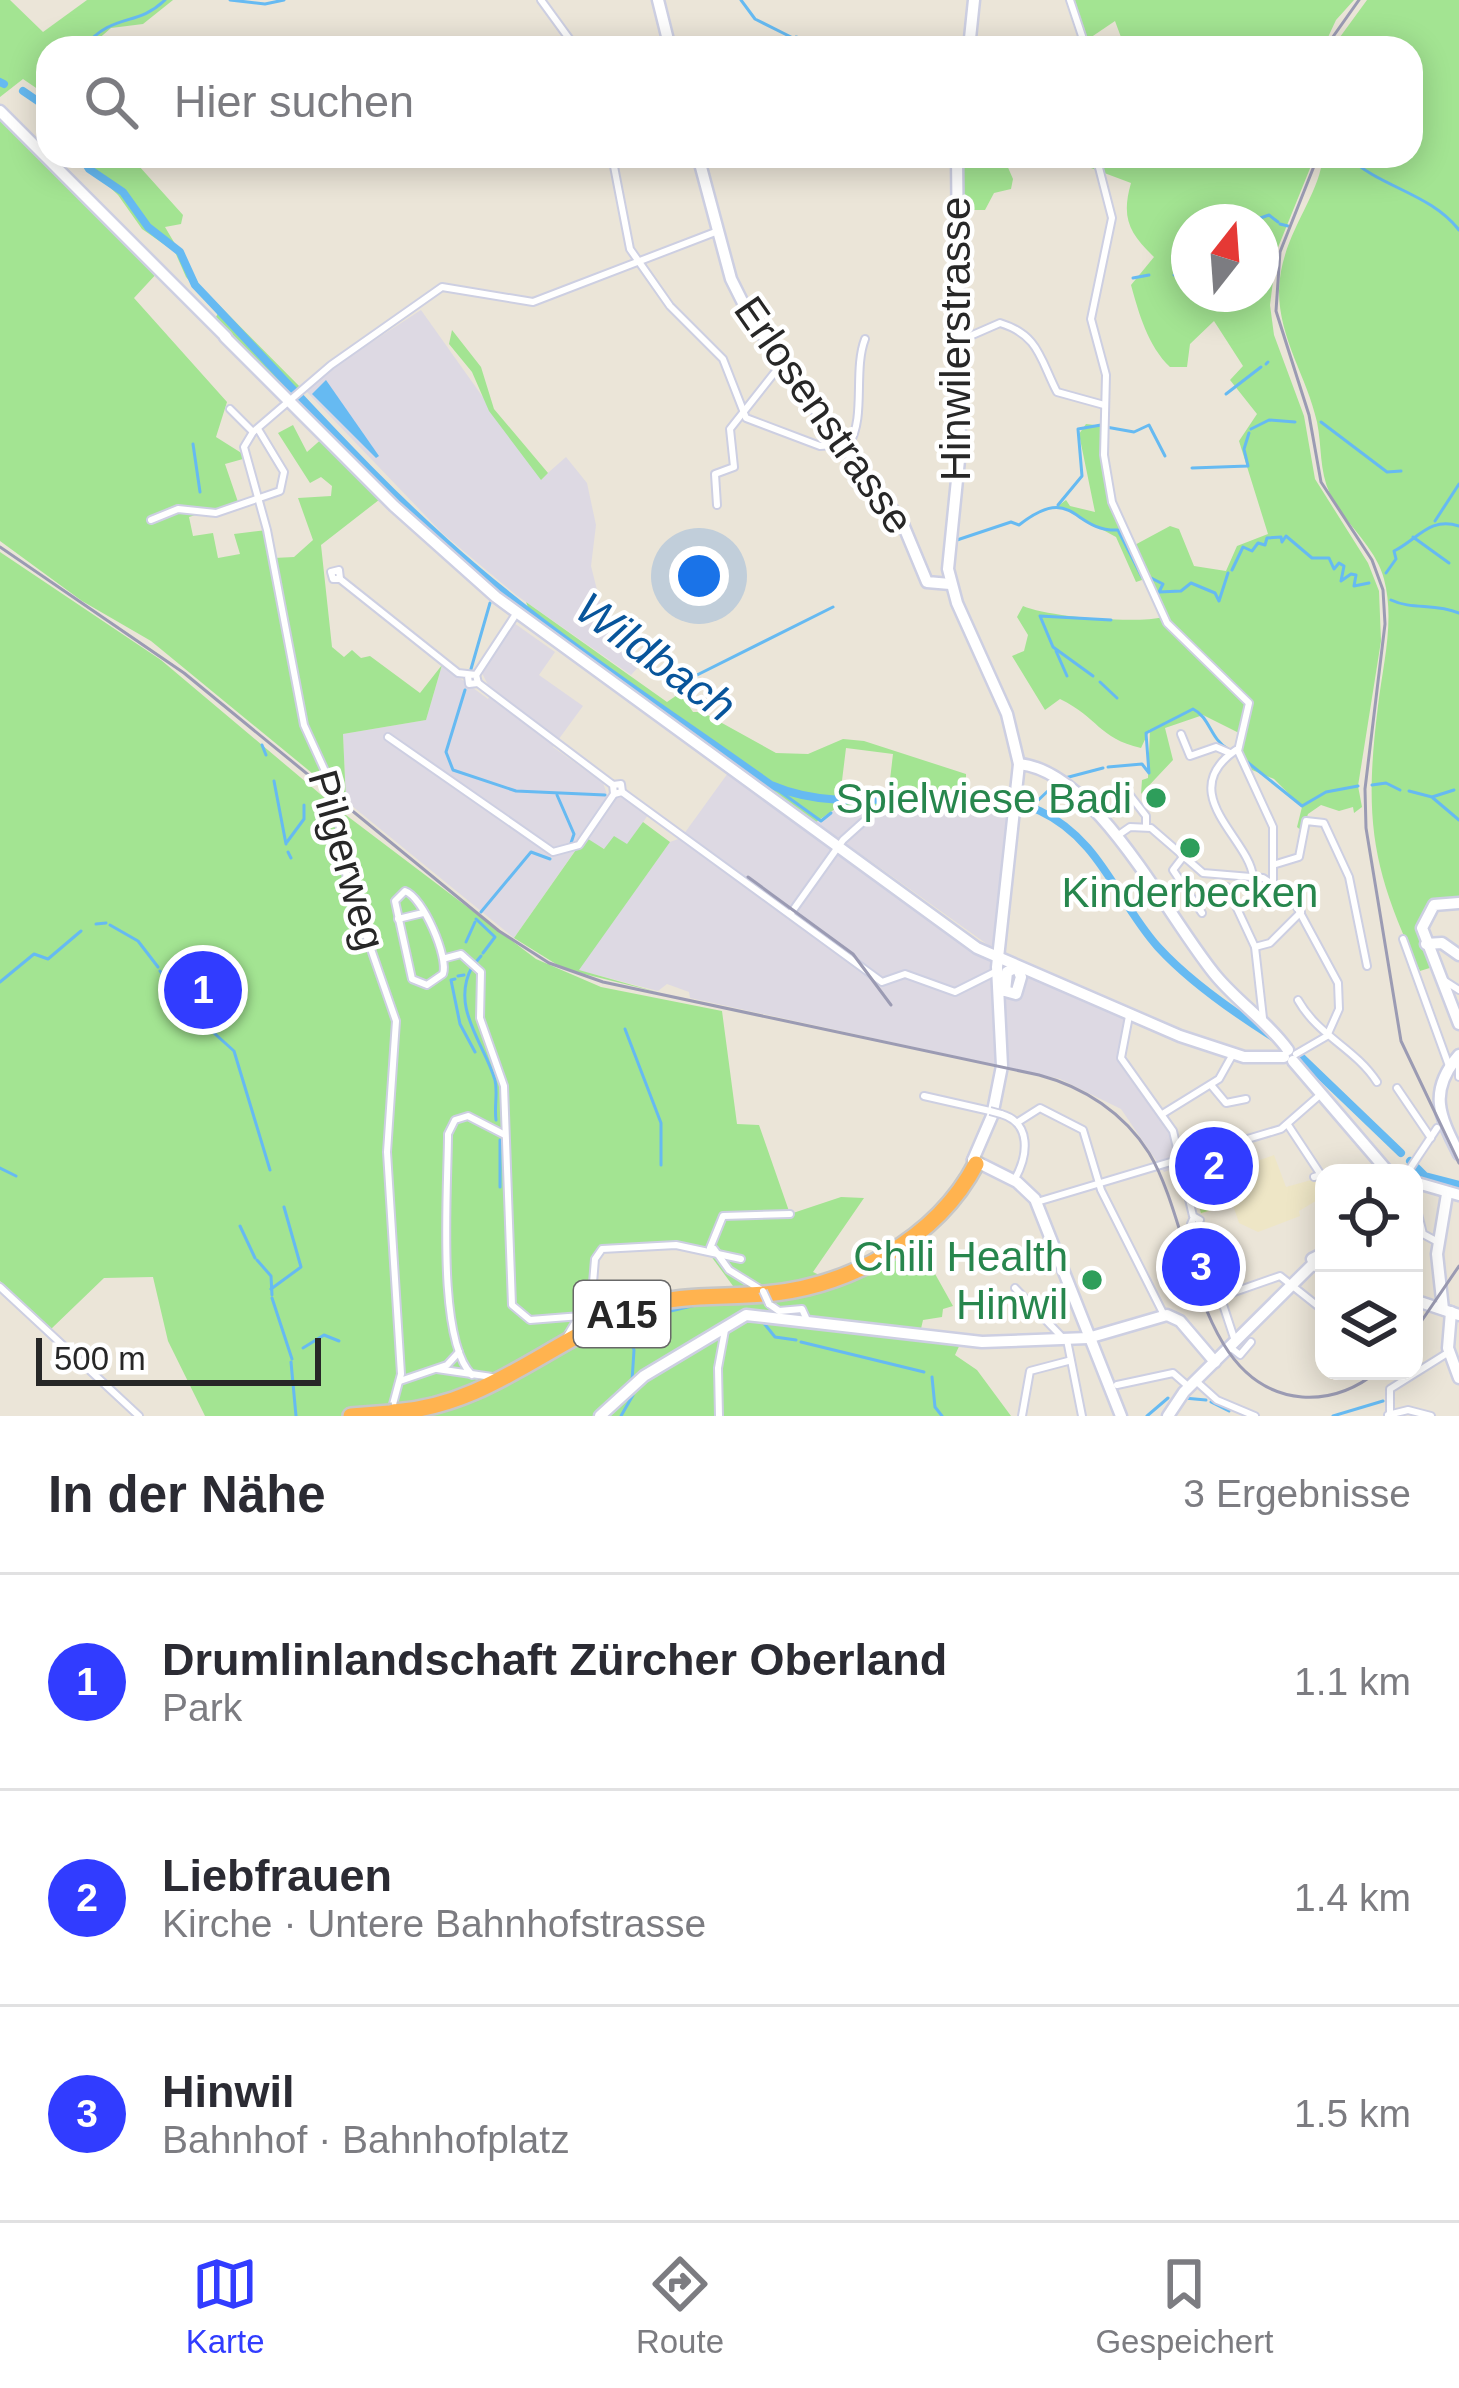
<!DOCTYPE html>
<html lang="de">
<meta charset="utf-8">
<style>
body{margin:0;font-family:Helvetica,sans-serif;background:#f2f2f3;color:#2b2b33}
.controls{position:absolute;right:36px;bottom:36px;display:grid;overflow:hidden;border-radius:24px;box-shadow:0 6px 30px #0003}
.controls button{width:108px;height:108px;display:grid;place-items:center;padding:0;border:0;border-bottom:3px solid #e1e1e2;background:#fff;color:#2b2b33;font:60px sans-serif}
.compass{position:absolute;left:1171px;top:204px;width:108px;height:108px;border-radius:50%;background:#fff;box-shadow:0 6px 30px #0003;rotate:17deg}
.scale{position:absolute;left:36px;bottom:30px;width:285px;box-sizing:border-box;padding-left:12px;border:6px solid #272727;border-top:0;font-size:33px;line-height:42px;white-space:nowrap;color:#272727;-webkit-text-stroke:9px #fff;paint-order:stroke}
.you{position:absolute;left:699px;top:576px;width:42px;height:42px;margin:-30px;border:9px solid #fff;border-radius:50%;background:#1a73e8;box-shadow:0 0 0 18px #1a73e833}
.badge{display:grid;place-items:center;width:78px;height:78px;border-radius:50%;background:#313cff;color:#fff;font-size:39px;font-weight:700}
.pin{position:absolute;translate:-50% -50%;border:6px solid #fff;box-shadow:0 3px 12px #0006}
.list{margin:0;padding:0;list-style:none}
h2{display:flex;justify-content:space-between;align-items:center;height:156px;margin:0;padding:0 48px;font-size:51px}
h2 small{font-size:39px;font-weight:400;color:#7c7c81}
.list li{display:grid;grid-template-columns:78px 1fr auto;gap:36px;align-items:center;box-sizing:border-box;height:216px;padding:0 48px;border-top:3px solid #e1e1e2}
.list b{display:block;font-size:45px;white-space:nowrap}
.list p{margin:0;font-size:39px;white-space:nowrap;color:#7c7c81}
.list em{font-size:39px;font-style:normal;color:#7c7c81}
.icon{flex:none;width:66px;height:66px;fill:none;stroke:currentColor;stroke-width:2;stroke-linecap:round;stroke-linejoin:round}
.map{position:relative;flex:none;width:1459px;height:1416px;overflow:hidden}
.search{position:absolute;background:#fff;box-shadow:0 6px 30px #0003;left:36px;right:36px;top:36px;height:132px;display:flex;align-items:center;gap:30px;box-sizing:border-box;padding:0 42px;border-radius:36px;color:#7c7c81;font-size:45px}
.sheet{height:804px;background:#fff}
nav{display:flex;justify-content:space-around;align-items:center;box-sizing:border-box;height:168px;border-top:3px solid #e1e1e2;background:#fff;font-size:33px;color:#7c7c81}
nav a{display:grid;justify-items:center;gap:6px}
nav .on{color:#313cff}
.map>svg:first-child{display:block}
.industrial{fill:#ddd9e3}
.education{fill:#eee6c6}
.green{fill:#a3e492;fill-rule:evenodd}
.pitch{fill:#b7ec8d}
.water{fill:#66baf2}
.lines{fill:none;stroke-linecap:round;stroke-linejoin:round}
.stream{stroke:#66baf2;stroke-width:3}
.river{stroke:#66baf2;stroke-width:8}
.street-casing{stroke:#cdcfe2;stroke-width:10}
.secondary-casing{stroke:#cdcfe2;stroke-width:15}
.highway-casing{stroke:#c7c7c7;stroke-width:20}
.street{stroke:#fff;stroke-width:6}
.secondary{stroke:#fff;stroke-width:10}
.highway{stroke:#ffb34f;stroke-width:15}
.rail{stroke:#9b9bb3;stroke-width:3}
.street-bridge-casing{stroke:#cdcfe2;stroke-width:10;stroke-linecap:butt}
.highway-bridge-casing{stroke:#c7c7c7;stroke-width:20;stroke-linecap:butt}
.street-bridge{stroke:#fff;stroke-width:6}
.highway-bridge{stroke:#ffb34f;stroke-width:15}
.leisure-dot{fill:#2e9e5b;stroke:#fff;stroke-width:4.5}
.labels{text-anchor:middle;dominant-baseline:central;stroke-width:9;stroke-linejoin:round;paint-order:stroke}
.shield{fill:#fff;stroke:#686868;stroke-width:3}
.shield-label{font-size:39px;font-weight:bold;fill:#272727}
.street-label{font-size:42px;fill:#272727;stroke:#fff}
.leisure-label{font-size:42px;fill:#27864d;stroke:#fff;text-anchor:end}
.water-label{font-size:45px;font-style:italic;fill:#08559b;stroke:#fff}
</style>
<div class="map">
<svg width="1459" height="1416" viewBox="0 0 1459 1416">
<rect width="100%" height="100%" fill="#ebe5d8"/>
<!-- industrial -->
<g class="industrial">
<polygon points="421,310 541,479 566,457 587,483 596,525 591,566 602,610 643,662 631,675 516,595 442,533 307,392 329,370"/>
<polygon points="514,623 555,652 539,675 583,706 553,747 603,783 608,797 624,798 648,815 627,845 605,849 584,838 514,938 346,801 343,734 426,720 442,665 488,699 492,693 482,673"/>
<polygon points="728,773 785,807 977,948 1129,1016 1121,1058 1174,1134 1180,1166 1164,1172 1121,1109 1060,1079 690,998 689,992 667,984 658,991 578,970 670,842 681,838"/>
<polygon points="995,800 1017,805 1002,922 991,947 816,822 835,809"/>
</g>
<!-- education -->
<polygon class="education" points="1274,1155 1286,1187 1322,1177 1324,1196 1299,1211 1300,1216 1258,1232 1239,1223 1233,1205 1201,1214 1192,1184"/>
<!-- green -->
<g class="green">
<polygon points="0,0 10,0 43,32 87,0 173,0 143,24 111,28 88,48 48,48 48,116 38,105 46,101 42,92 23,79 0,97"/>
<polygon points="1070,0 1354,0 1336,20 1323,48 1125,48 1115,21 1084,42"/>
<path d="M1367 0H1459V903L1441 902 1423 922 1436 966 1420 971C1371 869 1364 818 1378 706 1383 663 1395 621 1384 579 1376 547 1344 523 1330 494 1319 470 1322 446 1317 422 1307 377 1279 339 1279 291 1280 236 1319 199 1323 156H1411V48H1332Z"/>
<polygon points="0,111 159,271 134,298 227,402 216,437 243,454 243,459 225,464 238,502 189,517 193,536 213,533 218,558 240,554 234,534 267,530 274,558 294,557 313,540 298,498 331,496 332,486 321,477 310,483 278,433 293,425 307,452 325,436 384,496 321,545 332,647 344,657 352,650 361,658 370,656 420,693 442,665 426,720 343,734 346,801 151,641 82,601 0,541"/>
<polygon points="77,156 130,156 183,215 181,224 165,227 200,286 304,391 294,400 215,319 218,313 186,277 175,252 142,229 118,195"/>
<polygon points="960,156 1003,156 1013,179 1011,189 994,193 985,210 958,210"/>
<path d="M1091 156H1315L1277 250 1270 305 1274 335 1304 416 1315 479 1368 563 1379 591 1381 641 1358 786 1362 807 1354 813 1353 807 1339 811 1321 805 1308 814 1302 831 1297 827 1302 807 1274 779 1240 765 1236 748 1241 734 1203 715 1165 728 1173 760 1141 794 1142 780 1148 778 1150 729 1141 748C1098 738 1099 718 1060 699L1045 710 1012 656 1024 651 1028 635 1017 617 1023 606C1047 617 1138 624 1163 617L1145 579 1136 582 1116 537 1064 509H1054L1066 500 1070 506 1095 512 1079 434 1086 424 1104 426 1107 482 1131 547 1170 526 1179 529 1194 566 1226 571 1237 546 1268 534 1239 441 1257 414 1230 380 1243 366 1214 321 1190 344 1187 367H1170C1148 346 1139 314 1131 285L1154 257C1129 233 1121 218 1131 183L1091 168ZM1189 222H1261V294H1189Z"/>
<polygon points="452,330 481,367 494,409 548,473 541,480 489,411 472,372 449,344"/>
<path d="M0 552 161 660 338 809 536 959 601 987 722 1011 737 1124 759 1125 790 1214 841 1197 864 1198 813 1272 832 1281 919 1230 928 1247 916 1267 934 1272 953 1306 943 1309 942 1317 923 1320 920 1333 962 1340 955 1355 977 1370 1011 1416H205L168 1341 153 1277 104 1278 51 1329 0 1281ZM670 1245 705 1248 736 1290 619 1310 580 1330 576 1324 595 1284 599 1251Z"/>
<path d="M526 602 667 702 680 693 693 712H702L776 753 808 754 843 739 864 741 966 774V795L1018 792 1017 805 995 800 835 809 816 822 531 615ZM846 748 893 754 888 797 864 794 863 801 840 797Z"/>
<polygon points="643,822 670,842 579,970 657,992 564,969 514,938 585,837 604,849 614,836 627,844"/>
</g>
<!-- pitch -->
<polygon class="pitch" points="1244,1169 1245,1174 1226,1180 1240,1202 1201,1213 1194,1189"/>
<!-- water -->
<polygon class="water" points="326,380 379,456 376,458 312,394"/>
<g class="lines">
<!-- stream -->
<g class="stream">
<polyline points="230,0 265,4 284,0"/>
<polyline points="741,0 755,19 791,37"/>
<polyline points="796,37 844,48"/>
<path d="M83 48C114 11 136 28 165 0"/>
<path d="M1347 156C1381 188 1430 193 1459 230"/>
<polyline points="1249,222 1269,215 1278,222"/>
<polyline points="1280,224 1288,226"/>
<polyline points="1174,275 1189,269"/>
<polyline points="1133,278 1149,275"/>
<polyline points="1266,364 1268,362"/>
<polyline points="1226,394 1261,367"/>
<polyline points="1321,422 1387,472 1401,471"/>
<polyline points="1106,427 1134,432 1149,425 1165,456"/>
<polyline points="1251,429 1269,420 1295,422"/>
<polyline points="193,444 200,492"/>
<polyline points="1192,468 1248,466 1244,449 1249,433"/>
<polyline points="1058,505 1082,476 1078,429 1101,425"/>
<polyline points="1435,521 1459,484"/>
<polyline points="1413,537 1449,563"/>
<path d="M957 540 1011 522 1019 525C1074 482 1072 532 1118 530L1142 577"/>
<polyline points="1232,570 1243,547 1252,551 1258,543 1265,545 1267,538 1281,537 1282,542 1286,536 1312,558 1329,558 1334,569 1339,563 1344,566 1341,581 1351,574 1356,575 1354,586 1369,583"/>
<path d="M1386 573 1396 559 1394 551C1417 540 1430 516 1459 526"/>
<polyline points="1149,577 1163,584 1159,592 1181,591 1191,583 1215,593 1219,601 1228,573"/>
<path d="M1391 600C1412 610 1435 603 1459 613"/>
<polyline points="1056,651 1067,676"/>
<polyline points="471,669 490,603"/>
<polyline points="1093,676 1053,647 1040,616 1111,620"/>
<polyline points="683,682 833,607"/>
<polyline points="1100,682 1117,698"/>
<polyline points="465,690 446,752 453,770 516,791 605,795"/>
<polyline points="262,745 266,755"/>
<polyline points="1246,761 1302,806 1326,792 1358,786"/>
<path d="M1108 767 1142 764 1149 773 1146 733 1193 709C1210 717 1210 739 1228 749"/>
<polyline points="1065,778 1103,768"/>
<polyline points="274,781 286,844"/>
<polyline points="771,785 821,821 831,813"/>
<polyline points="1372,785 1386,783 1400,790"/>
<polyline points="1409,791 1432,797 1454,790"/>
<polyline points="557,795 574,834 571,843"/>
<polyline points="1433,798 1459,820"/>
<polyline points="1030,808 1051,788"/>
<polyline points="287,842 304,819 304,805"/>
<polyline points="288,852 291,858"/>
<polyline points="481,912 531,852 550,859"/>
<polyline points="476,919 495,937 483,953"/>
<polyline points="96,924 106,923"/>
<polyline points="110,925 138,941 158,967"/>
<polyline points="466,942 475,922"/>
<polyline points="476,962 481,956"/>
<path d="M472 967C450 1007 484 1043 495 1080 498 1093 494 1106 496 1120"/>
<polyline points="160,971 184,1006 234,1051 270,1170"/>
<polyline points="458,976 464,975"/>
<polyline points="455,979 451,980 460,1024 475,1052"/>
<polyline points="0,982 34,954 48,959 81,931"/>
<polyline points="625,1029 661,1123 661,1165"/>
<polyline points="500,1140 500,1187"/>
<polyline points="0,1168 16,1176"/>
<polyline points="240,1226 255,1258"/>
<polyline points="257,1260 271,1276 272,1295"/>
<polyline points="271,1289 301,1267 284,1207"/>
<polyline points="272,1298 292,1359"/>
<polyline points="763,1322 775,1337 796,1340"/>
<polyline points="801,1342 924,1372"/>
<polyline points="303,1348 324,1335 339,1341"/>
<polyline points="291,1362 296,1416"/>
<polyline points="932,1377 935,1407 942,1416"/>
<polyline points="632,1381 634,1350 627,1331 645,1317 696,1305"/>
<polyline points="1184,1398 1206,1400"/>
<polyline points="1211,1402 1229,1411"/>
<polyline points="621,1416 633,1395"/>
<polyline points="1147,1416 1168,1398"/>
<polyline points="1333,1416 1383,1401"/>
</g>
<!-- river -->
<g class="river">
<polyline points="0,82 4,84"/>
<polyline points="23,91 48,108"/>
<path d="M81 156 89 169 123 192 148 227 180 252 195 285C287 381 374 483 477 570 569 648 673 715 771 785 861 824 959 772 1040 811 1100 839 1117 901 1158 947 1189 981 1235 1013 1273 1037"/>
<polyline points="1301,1057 1401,1153"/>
<polyline points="1410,1161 1425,1176 1459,1185"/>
</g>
<!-- street casing -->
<g class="street-casing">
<g id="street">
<polyline points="541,0 576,48"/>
<polyline points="1070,0 1086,48"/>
<path d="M612 156 630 249 670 306 723 359 746 418 820 446 849 444C866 418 853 370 865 339"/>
<polyline points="1096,156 1112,218 1091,319 1106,375 1104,455 1112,502 1167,623 1249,703 1238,751 1273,827 1273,882"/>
<path d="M961 340 1000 323C1039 335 1040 359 1057 392L1104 405"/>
<polyline points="230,409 253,432"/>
<polyline points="717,505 715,474 734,467 730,429 779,367"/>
<polyline points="151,520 178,509 216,513 280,491 284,472 258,429"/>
<polygon points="339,570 340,579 333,579 331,572"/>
<polyline points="340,579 458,673 476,675 478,683 469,684 468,676"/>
<polyline points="476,675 514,617"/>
<polyline points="478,683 613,785 614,794 622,792 621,784 613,785"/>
<polyline points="1181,734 1190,756 1216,747 1230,753"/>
<polyline points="388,737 553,852 579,845 614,794"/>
<path d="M1236 750C1173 793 1250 839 1253 877"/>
<polyline points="622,792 882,982 905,974 955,992 995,972"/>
<polyline points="335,793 304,725 267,530 244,447 253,432 331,365 442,287 533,302 718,231"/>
<polyline points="1129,794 1146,816 1146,826"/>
<polyline points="336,800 347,880 396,1021 387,1152 401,1374 392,1408"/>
<polyline points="1117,836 1130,827 1151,828 1203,873 1263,878 1291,896 1338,983 1339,1009 1327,1036 1296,1054"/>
<polyline points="1183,857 1173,870 1202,913"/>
<polyline points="1276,864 1299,857 1306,821 1324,823 1349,877 1367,966"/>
<polyline points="1227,887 1255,947 1263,1018"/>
<path d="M405 891C423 897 449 958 443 974L427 985 412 979 395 901Z"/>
<polyline points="791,913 843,840 863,822"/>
<polyline points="398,919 423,913"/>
<polyline points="1403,939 1449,1066"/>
<polyline points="1255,947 1270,943 1301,912"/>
<polyline points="446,958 461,954 481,972 480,1018 504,1086 512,1305 530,1320 581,1316"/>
<polyline points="1445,981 1459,990"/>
<path d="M1298 1000C1318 1036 1355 1048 1377 1082"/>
<polyline points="1129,1016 1121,1058 1173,1131 1193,1216 1200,1220 1197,1226 1191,1224 1194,1217"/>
<polyline points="1459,1064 1459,1077"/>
<polyline points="1211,1085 1226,1103 1246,1099"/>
<polyline points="1397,1088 1431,1138"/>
<polyline points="924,1096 990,1111"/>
<polyline points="1164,1113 1219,1079 1233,1054"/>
<path d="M1001 1114C1032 1123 1028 1155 1015 1179"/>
<polyline points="1018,1122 1040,1108 1083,1130 1101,1190 1164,1315"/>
<polyline points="1288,1125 1321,1175 1314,1177"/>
<polyline points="1407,1173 1437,1128"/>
<polyline points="1414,1198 1423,1234 1436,1241"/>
<polyline points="1037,1202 1281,1129 1321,1094"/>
<polyline points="1197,1226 1235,1341"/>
<polyline points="710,1248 723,1216 790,1214"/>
<polyline points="714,1249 729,1270 763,1291"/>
<polyline points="0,1287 139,1416"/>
<polyline points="1015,1288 1061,1336"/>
<polyline points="1220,1297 1280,1276 1324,1311"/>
<polyline points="769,1304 779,1311 802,1309 807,1320"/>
<polyline points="567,1336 592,1295 595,1259 602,1249 676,1245 741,1259"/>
<polyline points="1067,1340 1082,1416"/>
<polyline points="1230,1347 1240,1355 1251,1342"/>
<polyline points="437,1369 492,1377"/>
<path d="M472 1375C436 1340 448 1187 448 1134L455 1120 468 1116 505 1135"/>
<polyline points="400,1381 447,1365 459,1352"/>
<polyline points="1197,1382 1217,1400 1255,1416"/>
<polyline points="1117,1385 1173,1373 1189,1387"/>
<polyline points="1390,1414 1390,1389 1449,1352"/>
<polyline points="1388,1415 1408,1410 1431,1416"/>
<polyline points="719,1416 718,1368 725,1330"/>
<polyline points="1022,1416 1030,1371 1068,1361"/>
</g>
</g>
<!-- secondary casing -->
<g class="secondary-casing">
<g id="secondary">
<polyline points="658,0 670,48"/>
<polyline points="969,48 974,0"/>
<polyline points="0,111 226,337"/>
<polyline points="698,156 731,279 744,305 781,364 902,522 927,582 950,584"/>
<polyline points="957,156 960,450 948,569 957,603 1007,714 1019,764 997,967 1002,1066 992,1116 973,1160"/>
<polyline points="225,337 394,506 496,597 977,948 1180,1036 1244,1057 1284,1057"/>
<path d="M1019 764C1096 770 1170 922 1217 977 1240 1004 1268 1022 1288 1050"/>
<polyline points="1459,903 1434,905 1422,928 1459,1024"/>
<polyline points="1426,944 1442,943 1459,955"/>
<polyline points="1005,991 1016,994 1021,977 1017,967"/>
<polyline points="1005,991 1007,972 1017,967"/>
<path d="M1459 1055C1428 1091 1439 1115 1459 1154"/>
<polyline points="1293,1061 1389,1173"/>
<polyline points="973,1160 1017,1182 1035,1199 1121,1416"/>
<polyline points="1414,1182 1459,1195"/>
<polygon points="1320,1255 1324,1263 1316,1266 1312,1259"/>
<polyline points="1414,1300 1459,1315"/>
<polyline points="1443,1309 1437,1254 1447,1194"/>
<polyline points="1451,1312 1448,1348 1459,1378"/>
<polyline points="600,1416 644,1376 746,1315 982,1342 1088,1338 1167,1315 1180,1321 1215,1362"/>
<polyline points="1168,1416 1184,1392 1313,1264"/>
</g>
</g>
<!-- highway casing -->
<g class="highway-casing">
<g id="highway">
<path d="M394 1412C489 1406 551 1339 637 1308 678 1293 723 1298 765 1294 848 1287 937 1239 976 1164"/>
<polyline points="351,1416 390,1413"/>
</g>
</g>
<!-- street -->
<use href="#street" class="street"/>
<!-- secondary -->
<use href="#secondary" class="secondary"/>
<!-- highway -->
<use href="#highway" class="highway"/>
<!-- rail -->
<g class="rail">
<polyline points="1325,48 1359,0"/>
<polyline points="1318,156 1280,252 1276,311 1309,415 1321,482 1372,560 1383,590 1385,624 1365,789 1366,828 1401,1041 1459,1163"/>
<path d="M0 547 184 673 499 931 549 963 603 982 1039 1075C1084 1087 1124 1113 1149 1153 1194 1227 1195 1388 1302 1397 1330 1399 1356 1389 1378 1371"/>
<polyline points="748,877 853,954 891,1005"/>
<polyline points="1414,1332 1459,1266"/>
</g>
<!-- street-bridge casing -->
<g class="street-bridge-casing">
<g id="street-bridge">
<polyline points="335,793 336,800"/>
<polyline points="990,1111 1001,1114"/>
<polyline points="763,1291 769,1304"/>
</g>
</g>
<!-- highway-bridge casing -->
<g class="highway-bridge-casing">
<polyline id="highway-bridge" points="390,1413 394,1412"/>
</g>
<!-- street-bridge -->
<use href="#street-bridge" class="street-bridge"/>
<!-- highway-bridge -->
<use href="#highway-bridge" class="highway-bridge"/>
</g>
<!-- markers -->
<g class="leisure-dot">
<circle cx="1156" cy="798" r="12"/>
<circle cx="1190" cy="848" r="12"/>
<circle cx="1092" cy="1280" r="12"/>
</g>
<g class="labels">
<!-- shield labels -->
<rect class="shield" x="574" y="1281" width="96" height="66" rx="9"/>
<g class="shield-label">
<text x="622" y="1314">A15</text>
</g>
<!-- street labels -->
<g class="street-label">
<text transform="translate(955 339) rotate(-90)">Hinwilerstrasse</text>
<text transform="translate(824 415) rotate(55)">Erlosenstrasse</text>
<text transform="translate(347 860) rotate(74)">Pilgerweg</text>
</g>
<!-- leisure labels -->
<g class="leisure-label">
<text x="1132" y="798">Spielwiese Badi</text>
<text x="1190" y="892" text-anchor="middle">Kinderbecken</text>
<text x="1068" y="1256">Chili Health<tspan x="1068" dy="48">Hinwil</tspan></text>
</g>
<!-- water labels -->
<g class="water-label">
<text transform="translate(656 657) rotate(36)">Wildbach</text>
</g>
</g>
</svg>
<div class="controls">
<button><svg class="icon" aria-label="locate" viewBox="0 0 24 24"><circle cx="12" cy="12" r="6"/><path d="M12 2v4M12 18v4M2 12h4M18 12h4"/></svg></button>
<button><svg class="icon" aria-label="layers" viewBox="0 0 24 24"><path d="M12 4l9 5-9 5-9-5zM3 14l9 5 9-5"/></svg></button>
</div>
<svg class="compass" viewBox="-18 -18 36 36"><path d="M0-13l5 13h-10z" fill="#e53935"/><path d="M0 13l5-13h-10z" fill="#7c7c81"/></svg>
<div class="scale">500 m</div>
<div class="you"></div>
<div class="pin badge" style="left:203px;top:990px">1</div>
<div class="pin badge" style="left:1214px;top:1166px">2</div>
<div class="pin badge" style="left:1201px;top:1267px">3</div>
<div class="search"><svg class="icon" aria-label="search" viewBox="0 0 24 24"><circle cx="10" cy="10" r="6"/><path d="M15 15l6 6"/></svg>Hier suchen</div>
</div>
<section class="sheet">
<h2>In der Nähe<small>3 Ergebnisse</small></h2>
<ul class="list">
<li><span class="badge">1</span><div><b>Drumlinlandschaft Zürcher Oberland</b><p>Park</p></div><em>1.1 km</em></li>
<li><span class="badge">2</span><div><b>Liebfrauen</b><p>Kirche · Untere Bahnhofstrasse</p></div><em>1.4 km</em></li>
<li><span class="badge">3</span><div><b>Hinwil</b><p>Bahnhof · Bahnhofplatz</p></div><em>1.5 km</em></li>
</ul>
</section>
<nav>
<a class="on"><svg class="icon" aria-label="map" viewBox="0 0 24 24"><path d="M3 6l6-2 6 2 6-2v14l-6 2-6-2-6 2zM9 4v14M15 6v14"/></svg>Karte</a>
<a><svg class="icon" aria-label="directions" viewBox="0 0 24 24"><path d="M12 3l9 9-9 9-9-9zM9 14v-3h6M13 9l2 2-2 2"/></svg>Route</a>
<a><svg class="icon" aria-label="saved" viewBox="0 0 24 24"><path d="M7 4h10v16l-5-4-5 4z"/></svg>Gespeichert</a>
</nav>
